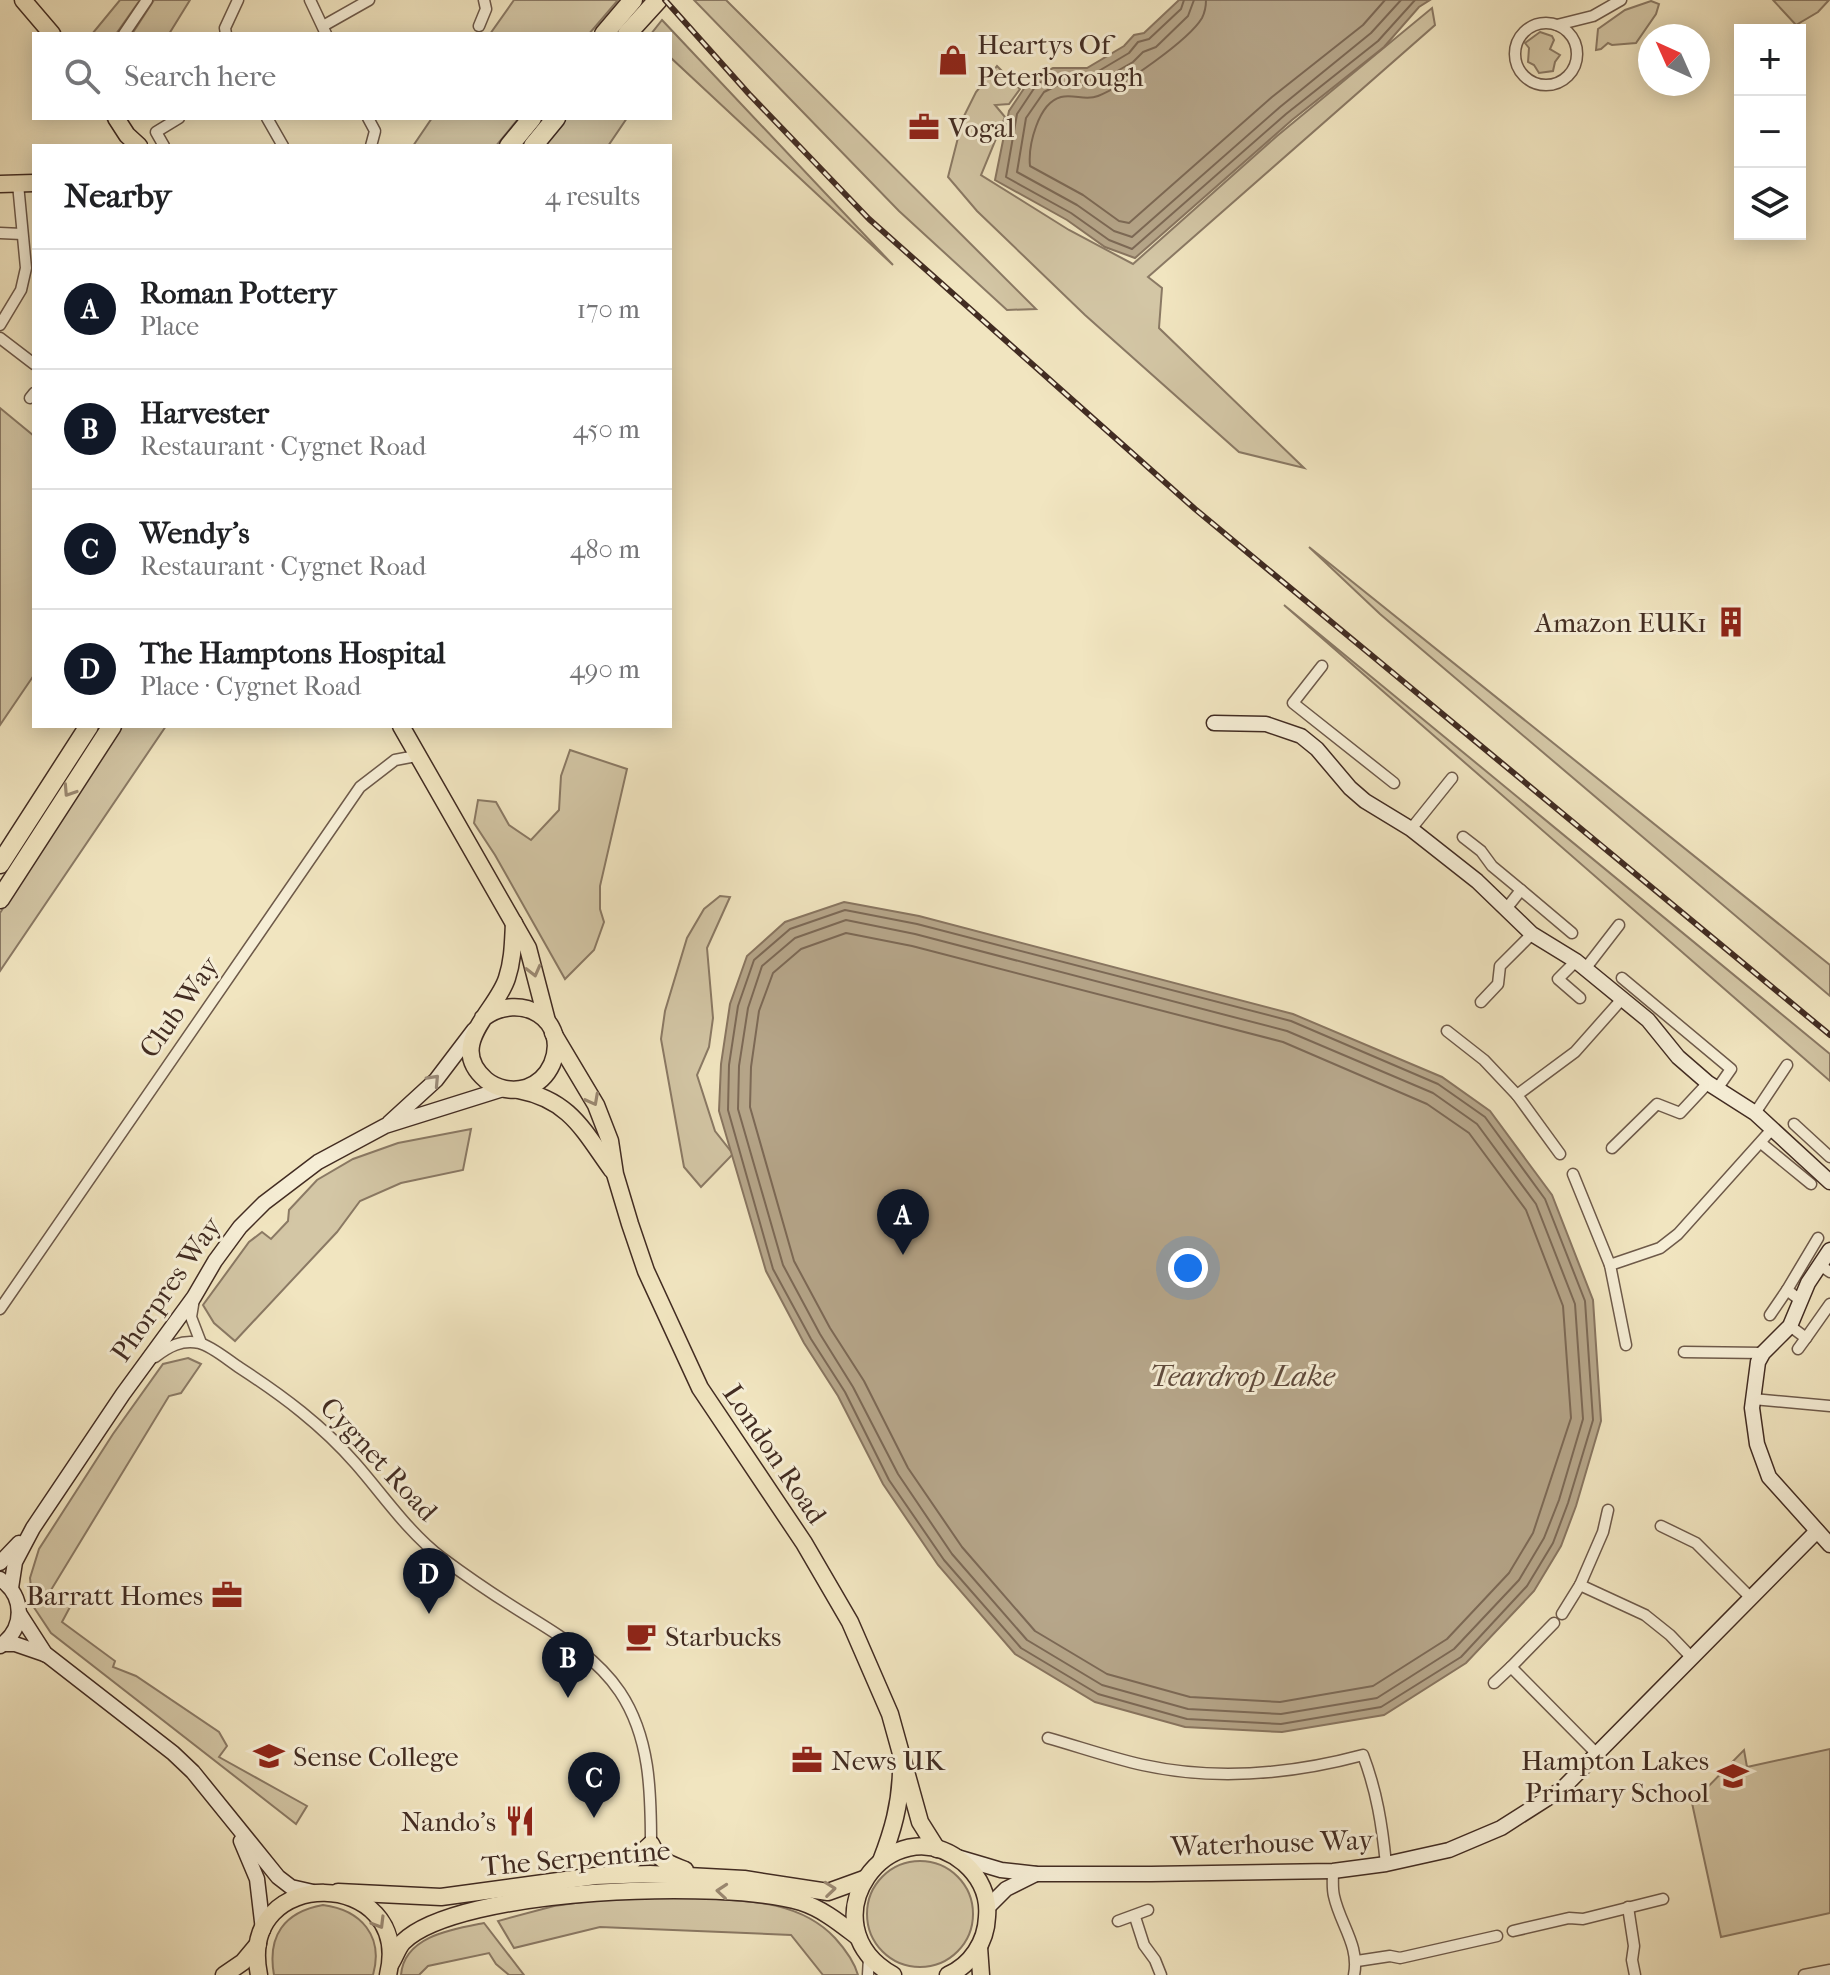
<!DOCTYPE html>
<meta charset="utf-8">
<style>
body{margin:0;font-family:"IM FELL French Canon",serif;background:#f2f2f2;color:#202124}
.controls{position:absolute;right:24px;top:24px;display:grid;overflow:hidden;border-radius:0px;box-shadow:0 4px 20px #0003}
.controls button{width:72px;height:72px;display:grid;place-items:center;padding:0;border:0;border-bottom:2px solid #e0e0e0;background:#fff;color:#202124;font:40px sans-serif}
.compass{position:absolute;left:1638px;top:24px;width:72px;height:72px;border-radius:50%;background:#fff;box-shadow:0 4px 20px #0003;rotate:315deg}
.you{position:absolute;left:1188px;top:1268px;width:28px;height:28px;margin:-20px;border:6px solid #fff;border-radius:50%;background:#1a73e8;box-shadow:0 0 0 12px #1a73e833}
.badge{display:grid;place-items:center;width:52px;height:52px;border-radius:50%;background:#111827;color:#fff;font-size:26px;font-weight:700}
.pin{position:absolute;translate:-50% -66px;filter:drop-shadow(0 2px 4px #0008)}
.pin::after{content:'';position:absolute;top:42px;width:28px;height:24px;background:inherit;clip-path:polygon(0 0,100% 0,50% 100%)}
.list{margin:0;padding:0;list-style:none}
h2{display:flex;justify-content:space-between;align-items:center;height:104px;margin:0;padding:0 32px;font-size:34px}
h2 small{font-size:26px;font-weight:400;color:#757577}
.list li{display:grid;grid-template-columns:52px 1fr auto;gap:24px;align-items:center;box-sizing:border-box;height:120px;padding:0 32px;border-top:2px solid #e0e0e0}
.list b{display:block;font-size:30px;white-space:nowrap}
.list p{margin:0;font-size:26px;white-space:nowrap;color:#757577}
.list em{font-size:26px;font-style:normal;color:#757577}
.icon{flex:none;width:44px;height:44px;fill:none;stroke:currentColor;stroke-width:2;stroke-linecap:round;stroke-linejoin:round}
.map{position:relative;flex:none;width:1830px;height:1975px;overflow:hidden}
.search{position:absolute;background:#fff;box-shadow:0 4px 20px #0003;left:32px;top:32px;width:640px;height:88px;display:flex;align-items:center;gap:20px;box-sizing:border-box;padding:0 28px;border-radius:0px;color:#757577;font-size:30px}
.panel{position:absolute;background:#fff;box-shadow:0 4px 20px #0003;left:32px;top:144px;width:640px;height:584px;border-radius:0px}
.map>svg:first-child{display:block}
.green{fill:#d3c6a5;stroke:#8a7964;stroke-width:2}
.water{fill:#b6a68a;stroke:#887560;stroke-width:2}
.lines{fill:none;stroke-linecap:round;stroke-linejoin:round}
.shore{stroke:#7c6956;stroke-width:2}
.street-casing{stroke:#6e5a4a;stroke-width:13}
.secondary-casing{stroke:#422c22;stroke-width:17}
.primary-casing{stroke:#422c22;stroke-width:19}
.highway-casing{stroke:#422c22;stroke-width:21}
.street{stroke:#f6eed6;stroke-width:10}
.secondary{stroke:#f6eed6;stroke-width:14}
.primary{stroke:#f1e5c0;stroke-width:16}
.highway{stroke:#f1e5c0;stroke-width:18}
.rail-casing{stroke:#422c22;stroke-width:6}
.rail{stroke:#f6eed6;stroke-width:3;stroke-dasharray:9;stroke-linecap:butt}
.oneway{stroke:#9a8871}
.oneway2{stroke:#9c8d7c}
.labels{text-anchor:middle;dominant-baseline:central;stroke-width:6;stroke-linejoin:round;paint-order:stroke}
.poi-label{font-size:28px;fill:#422c22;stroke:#f6eed6;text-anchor:start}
.street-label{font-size:28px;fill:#422c22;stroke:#f6eed6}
.water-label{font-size:30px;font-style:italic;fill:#5f4a3c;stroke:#f6eed6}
</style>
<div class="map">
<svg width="1830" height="1975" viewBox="0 0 1830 1975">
<rect width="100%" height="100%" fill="#f1e5c0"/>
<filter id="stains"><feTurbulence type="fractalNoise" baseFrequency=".0025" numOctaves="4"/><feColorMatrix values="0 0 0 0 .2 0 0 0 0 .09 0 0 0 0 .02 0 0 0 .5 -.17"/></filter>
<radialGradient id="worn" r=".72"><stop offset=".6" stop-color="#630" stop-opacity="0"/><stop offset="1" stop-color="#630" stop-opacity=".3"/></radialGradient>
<!-- green -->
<g class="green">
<polygon points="120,0 140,0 116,34 92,34"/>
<polygon points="154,0 190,0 169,34 132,34"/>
<polygon points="514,0 618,0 589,34 490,34"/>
<polygon points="694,0 726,0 1036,309 1007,310 899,211"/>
<polygon points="1773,0 1829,0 1818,12 1796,25"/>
<polygon points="1651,1 1659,4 1656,14 1636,43 1612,45 1608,43 1601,49 1596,50 1598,29 1625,10"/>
<polygon points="1432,8 1435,25 1148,277 1162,288 1159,328 1304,468 1239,452 1085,315 977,211 948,177 963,118 976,92 997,66 1020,89 1009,104 995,105 1005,117 981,175 1069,230 1133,264 1277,136"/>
<polygon points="662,20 893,265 670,57 670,34 651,34"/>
<polygon points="1540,32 1552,36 1554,40 1550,49 1560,55 1555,62 1553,71 1539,73 1534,65 1528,62 1529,48 1525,43"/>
<polygon points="432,118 519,118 496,146 413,146"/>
<polygon points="566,118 627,118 608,146 542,146"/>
<polygon points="0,408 34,436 34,675 0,725"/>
<polygon points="1309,547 1830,965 1830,996 1380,614"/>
<polygon points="1284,605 1830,1054 1830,1081"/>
<polygon points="120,726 166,726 0,971 0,913"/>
<polygon points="570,750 627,769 600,886 600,909 604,922 594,950 565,979 495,855 474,823 478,800 496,802 509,825 531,840 559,810 561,776"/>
<polygon points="720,896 730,897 707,948 713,1018 709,1047 697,1075 715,1131 733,1154 701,1187 684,1167 661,1039 665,1011 687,938 704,909"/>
<polygon points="471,1129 463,1170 401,1183 360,1201 337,1232 235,1341 214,1323 203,1305 249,1242 262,1232 271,1239 288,1221 289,1210 317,1180 353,1159 398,1143"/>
<polygon points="188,1358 201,1364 181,1393 169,1396 51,1590 70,1607 62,1622 115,1661 113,1667 136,1676 219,1732 227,1746 219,1757 307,1806 296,1824 51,1633 33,1606 30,1578 39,1549 113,1434 163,1364"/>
<polygon points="1830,1749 1830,1913 1721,1937 1692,1803 1744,1750 1747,1767"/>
<circle cx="920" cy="1914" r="53"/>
<path d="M684 1897C737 1901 797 1897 835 1938 845 1949 854 1961 858 1975H823L791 1935 600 1927 514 1948 498 1921 554 1906 597 1900Z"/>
<path d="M323 1905C361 1910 384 1936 373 1975H274C267 1936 284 1912 323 1905Z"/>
<path d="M484 1923 524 1975H509L496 1964 489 1953 428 1966 419 1975H401C404 1936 453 1929 484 1923Z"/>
</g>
<!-- water -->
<g class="water">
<polygon points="1179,0 1430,0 1419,7 1384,47 1292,120 1135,258 1105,247 1067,220 995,180 1009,111 1031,78 1053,68 1087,68 1124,46 1134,35 1144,33"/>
<polygon points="844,902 919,916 1293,1014 1442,1077 1490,1111 1552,1195 1593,1300 1601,1421 1576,1506 1561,1546 1534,1591 1466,1663 1384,1715 1282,1732 1185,1727 1095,1702 1015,1654 938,1565 883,1484 838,1396 804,1343 766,1271 719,1111 721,1064 730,1004 747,956 785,922"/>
</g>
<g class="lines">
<!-- shore -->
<g class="shore">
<polyline points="1184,0 1181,9 1149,39 1138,42 1129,53 1092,75 1056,75 1037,84 1017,114 1006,177 1071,213 1109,240 1132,249 1286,114 1378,41 1415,0"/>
<polyline points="1194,0 1188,16 1156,47 1143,52 1133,62 1093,85 1058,85 1044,92 1026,118 1017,172 1077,205 1114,231 1132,237 1280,107 1371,33 1401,0"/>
<path d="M1206 0C1206 7 1205 12 1202 18 1189 40 1123 86 1098 96 1086 101 1074 94 1061 97 1038 103 1028 146 1030 166L1083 195 1119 221 1129 223 1272 97 1363 25 1385 0"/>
<polygon points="845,910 917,924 1291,1021 1438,1084 1485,1117 1545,1199 1585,1301 1593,1420 1568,1503 1553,1543 1527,1586 1461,1657 1381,1707 1281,1724 1187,1719 1098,1694 1021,1648 944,1560 889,1480 845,1392 811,1339 773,1269 728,1110 729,1065 738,1006 754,960 790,929"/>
<polygon points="846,920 915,934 1287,1031 1433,1093 1477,1124 1536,1204 1575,1304 1583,1419 1559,1500 1544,1538 1519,1580 1454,1649 1377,1698 1281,1714 1188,1709 1102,1685 1027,1640 952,1554 898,1474 853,1387 820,1334 783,1265 738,1109 739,1066 748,1008 762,966 795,938"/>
<polygon points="846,933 912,946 1283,1042 1427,1104 1469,1133 1526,1210 1563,1306 1571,1418 1533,1533 1509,1573 1447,1639 1373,1686 1280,1702 1190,1697 1107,1674 1035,1631 962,1547 908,1468 864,1381 830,1328 794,1261 750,1107 751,1067 759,1011 773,973 801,949"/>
</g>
<!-- street casing -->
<g class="street-casing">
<g id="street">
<polyline points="310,0 326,34"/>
<circle cx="1546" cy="54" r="31"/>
<polyline points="1557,25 1593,16 1621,0"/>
<polyline points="323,26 369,0"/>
<polyline points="479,26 486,9 484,0"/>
<polyline points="124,34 147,0"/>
<polyline points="226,34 225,28 238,0"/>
<polyline points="267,118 283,146"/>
<polyline points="368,118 375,131 371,146"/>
<polyline points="164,146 156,132 179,118"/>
<polyline points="0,233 22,234"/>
<polyline points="0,325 21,290 26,268 18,184"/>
<polyline points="0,338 34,364"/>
<polyline points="30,398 34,393"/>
<polyline points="1322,666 1293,703 1394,783"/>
<polyline points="1411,829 1452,778"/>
<polyline points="1463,837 1481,851 1492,866 1521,890"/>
<polyline points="1506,909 1521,890 1572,933"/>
<polyline points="1576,961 1558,979 1580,998"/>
<polyline points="1585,969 1619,925"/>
<polyline points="1622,978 1731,1069 1717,1089"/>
<polyline points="1481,1002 1498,984 1500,966 1532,934"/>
<polyline points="1447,1031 1484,1060 1517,1095"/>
<polyline points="1755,1113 1787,1065"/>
<polyline points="1794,1124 1830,1157"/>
<polyline points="1761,1143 1811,1184"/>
<polyline points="1612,1148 1657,1104 1680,1113 1708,1083"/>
<polyline points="1560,1154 1517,1095 1575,1052 1622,999"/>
<polyline points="1573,1174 1610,1265"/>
<polyline points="1820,1265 1830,1272"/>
<polyline points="1787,1290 1818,1238"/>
<polyline points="194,1299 191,1317 201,1343"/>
<polyline points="0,1309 360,787 395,760 416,756"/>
<polyline points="1770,1315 1787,1290 1800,1300"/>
<polyline points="1790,1326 1806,1338 1830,1304"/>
<polyline points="1626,1345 1610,1265 1660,1248 1678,1234 1773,1128"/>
<polyline points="1798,1349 1806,1338"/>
<polyline points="1684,1352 1763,1353"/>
<path d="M155 1357C168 1347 182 1339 199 1343 212 1346 229 1361 240 1368 283 1396 322 1425 356 1464 384 1496 408 1532 442 1558 465 1575 488 1591 512 1606 551 1631 594 1653 620 1692 650 1737 651 1791 651 1844"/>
<polyline points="1753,1399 1830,1406"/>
<polyline points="1661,1526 1696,1543 1751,1598"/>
<polyline points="1580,1585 1603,1532 1608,1510"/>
<polyline points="1562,1614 1580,1585 1645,1615 1670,1635 1692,1658"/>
<polyline points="1511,1667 1554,1623"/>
<polyline points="1494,1683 1511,1667 1597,1754"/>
<path d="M1048 1738C1080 1747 1111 1758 1143 1765 1216 1781 1292 1774 1363 1755 1377 1792 1382 1825 1386 1864"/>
<path d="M1333 1871C1333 1879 1332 1888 1334 1896 1340 1924 1360 1946 1354 1975"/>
<polyline points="1628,1907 1634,1946 1632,1960 1635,1975"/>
<polyline points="1135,1917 1144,1945 1155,1960 1161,1975"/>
<polyline points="1118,1921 1148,1910"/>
<polyline points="1513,1931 1569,1918 1583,1919 1663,1899"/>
<polyline points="1357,1961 1390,1956 1400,1958 1497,1936"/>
<polyline points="868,1975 869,1957"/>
<polyline points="1804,1975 1830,1970"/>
</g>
</g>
<!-- secondary casing -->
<g class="secondary-casing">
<g id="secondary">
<polyline points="1214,723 1266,724 1301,736 1317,749 1350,788 1365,801 1411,829 1477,881 1532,934 1576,961 1648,1020 1678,1057 1708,1083 1755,1113 1830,1182"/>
<polyline points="389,1123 436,1080 474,1030"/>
<polyline points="1830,1250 1808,1283 1790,1326 1763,1353 1758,1362 1752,1408 1757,1444 1769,1477 1830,1545"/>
<polyline points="0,1563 19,1543"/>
<path d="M0 1579C25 1596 25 1628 0 1646"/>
<polyline points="11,1588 15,1562 33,1528 123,1394 194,1297 215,1261 240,1227 264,1203 318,1162 385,1126 503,1089"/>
<polyline points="19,1613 46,1655"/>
<polyline points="4,1644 15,1644 47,1655 173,1753 193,1772 278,1877 291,1887 313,1892"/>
<polyline points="241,1841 257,1879 263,1930"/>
<polyline points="957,1857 1001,1870 1037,1874 1151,1874 1333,1871 1386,1864 1449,1850 1501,1828 1562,1789 1817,1531"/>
<polyline points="988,1907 1006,1889 1036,1874"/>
</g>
</g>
<!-- primary casing -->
<g class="primary-casing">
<g id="primary">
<polyline points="23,0 52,34"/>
<polyline points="116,118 127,135 139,146"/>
<polyline points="0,184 34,183"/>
<polyline points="401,726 528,948 547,1021"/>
<path d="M483 1018C521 990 570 1020 552 1064 547 1075 538 1084 526 1088 512 1092 497 1089 486 1080 445 1045 497 1011 507 978 513 960 513 942 514 923"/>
<polyline points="553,1033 596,1105 610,1141 615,1174 630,1224 646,1271 700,1388 804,1543 850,1622 890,1714 920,1822 937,1849"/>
<path d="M518 1090C570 1100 583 1130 612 1170"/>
<path d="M881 1861C893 1830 900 1805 901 1772"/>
<path d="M612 1870 630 1863 651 1844C658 1860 669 1864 685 1870"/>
<polyline points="338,1892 441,1897 595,1876 650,1874 744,1879 828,1892 864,1879"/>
<polyline points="979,1947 981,1975"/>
<path d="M391 1963C395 1957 398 1947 403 1942 459 1887 729 1879 801 1902 823 1909 841 1924 858 1937"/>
<polyline points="224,1975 243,1962 258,1944"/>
<path d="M259 1975C236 1863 414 1868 388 1975"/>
<path d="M893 1975C803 1924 890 1802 964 1863 980 1877 989 1896 987 1917 986 1942 971 1965 948 1975"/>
</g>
</g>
<!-- highway casing -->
<g class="highway-casing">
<g id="highway">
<polyline points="604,34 633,0"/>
<polyline points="627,34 658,0"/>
<polyline points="509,146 532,118"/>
<polyline points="533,146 556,118"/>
<polyline points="0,864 89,726"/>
<polyline points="0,899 112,726"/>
</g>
</g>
<!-- street -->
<use href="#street" class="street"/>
<!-- secondary -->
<use href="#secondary" class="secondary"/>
<!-- primary -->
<use href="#primary" class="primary"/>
<!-- highway -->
<use href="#highway" class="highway"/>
<!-- rail casing -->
<g class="rail-casing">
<polyline id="rail" points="665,0 749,94 869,219 1195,509 1830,1035"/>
</g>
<!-- rail -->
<use href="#rail" class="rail"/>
</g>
<!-- one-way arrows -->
<defs><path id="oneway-chevron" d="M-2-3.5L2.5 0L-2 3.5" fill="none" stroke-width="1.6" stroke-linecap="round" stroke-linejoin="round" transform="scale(2)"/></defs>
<g class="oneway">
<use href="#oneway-chevron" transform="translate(69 791) rotate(123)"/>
<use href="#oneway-chevron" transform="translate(534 971) rotate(76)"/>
<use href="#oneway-chevron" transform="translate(593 1100) rotate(62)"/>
<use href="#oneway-chevron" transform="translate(830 1889) rotate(-6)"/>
<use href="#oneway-chevron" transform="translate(722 1891) rotate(-175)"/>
<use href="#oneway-chevron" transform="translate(379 1923) rotate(59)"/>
</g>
<use class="oneway2" href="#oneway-chevron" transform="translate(434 1080) rotate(-47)"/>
<!-- icons -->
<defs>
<g id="shop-bare" transform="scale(2.4)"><path d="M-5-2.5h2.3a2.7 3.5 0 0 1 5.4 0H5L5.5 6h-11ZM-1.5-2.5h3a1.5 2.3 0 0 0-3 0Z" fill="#8f2418" stroke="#f6eed6" stroke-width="2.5" paint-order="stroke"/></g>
<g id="office-bare" transform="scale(2.4)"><path d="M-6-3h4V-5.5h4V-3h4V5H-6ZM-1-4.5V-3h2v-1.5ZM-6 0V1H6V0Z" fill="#8f2418" stroke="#f6eed6" stroke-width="2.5" paint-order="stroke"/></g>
<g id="building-bare" transform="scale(2.4)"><path d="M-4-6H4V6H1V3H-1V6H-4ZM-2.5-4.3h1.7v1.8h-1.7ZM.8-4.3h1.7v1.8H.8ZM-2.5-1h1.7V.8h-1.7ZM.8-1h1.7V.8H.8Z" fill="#8f2418" stroke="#f6eed6" stroke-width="2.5" paint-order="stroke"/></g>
<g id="cafe-bare" transform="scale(2.4)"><path d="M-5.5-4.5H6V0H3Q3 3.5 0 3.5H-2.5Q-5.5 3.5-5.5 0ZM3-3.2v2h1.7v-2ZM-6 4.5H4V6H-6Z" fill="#8f2418" stroke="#f6eed6" stroke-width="2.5" paint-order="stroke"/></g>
<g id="university-bare" transform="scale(2.4)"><path d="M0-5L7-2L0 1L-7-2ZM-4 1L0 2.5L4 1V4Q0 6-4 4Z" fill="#8f2418" stroke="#f6eed6" stroke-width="2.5" paint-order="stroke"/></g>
<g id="school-bare" transform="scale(2.4)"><path d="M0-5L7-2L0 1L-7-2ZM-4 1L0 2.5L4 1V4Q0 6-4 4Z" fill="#8f2418" stroke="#f6eed6" stroke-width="2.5" paint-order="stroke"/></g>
<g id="restaurant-bare" transform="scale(2.4)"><path d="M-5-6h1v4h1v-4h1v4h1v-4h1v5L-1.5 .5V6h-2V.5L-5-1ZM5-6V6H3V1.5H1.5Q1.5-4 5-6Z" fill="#8f2418" stroke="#f6eed6" stroke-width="2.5" paint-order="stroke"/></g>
</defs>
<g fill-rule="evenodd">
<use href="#shop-bare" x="953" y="60"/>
<use href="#office-bare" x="924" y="127"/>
<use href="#building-bare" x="1731" y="622"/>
<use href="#office-bare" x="227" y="1595"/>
<use href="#cafe-bare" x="641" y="1636"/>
<use href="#university-bare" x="269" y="1756"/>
<use href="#office-bare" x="807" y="1760"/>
<use href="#school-bare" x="1733" y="1776"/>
<use href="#restaurant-bare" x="520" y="1821"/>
</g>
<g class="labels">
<!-- poi labels -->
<g class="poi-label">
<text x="977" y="44">Heartys Of<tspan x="977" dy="32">Peterborough</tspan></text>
<text x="948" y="127">Vogal</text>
<text x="1707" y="622" text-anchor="end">Amazon EUK1</text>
<text x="203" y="1595" text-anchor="end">Barratt Homes</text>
<text x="665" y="1636">Starbucks</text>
<text x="293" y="1756">Sense College</text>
<text x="831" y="1760">News UK</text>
<text x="1709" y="1760" text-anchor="end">Hampton Lakes<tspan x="1709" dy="32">Primary School</tspan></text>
<text x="496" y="1821" text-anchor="end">Nando's</text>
</g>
<!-- street labels -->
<g class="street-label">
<text transform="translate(179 1007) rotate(-55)">Club Way</text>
<text transform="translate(166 1289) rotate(-55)">Phorpres Way</text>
<text transform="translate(775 1454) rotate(56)">London Road</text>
<text transform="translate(379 1459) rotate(47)">Cygnet Road</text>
<text transform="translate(1272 1843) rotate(-2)">Waterhouse Way</text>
<text transform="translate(576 1858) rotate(-5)">The Serpentine</text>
</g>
<!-- water labels -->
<g class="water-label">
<text x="1242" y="1376">Teardrop Lake</text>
</g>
</g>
<rect width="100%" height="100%" filter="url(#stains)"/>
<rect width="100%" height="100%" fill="url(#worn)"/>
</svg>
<div class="controls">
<button>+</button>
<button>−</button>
<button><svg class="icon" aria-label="layers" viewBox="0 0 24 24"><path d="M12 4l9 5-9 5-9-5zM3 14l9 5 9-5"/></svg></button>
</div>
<svg class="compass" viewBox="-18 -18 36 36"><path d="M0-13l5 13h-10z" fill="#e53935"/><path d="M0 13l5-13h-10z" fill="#757577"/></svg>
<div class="you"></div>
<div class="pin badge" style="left:903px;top:1255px">A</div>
<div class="pin badge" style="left:568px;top:1698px">B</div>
<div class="pin badge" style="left:594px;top:1818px">C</div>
<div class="pin badge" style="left:429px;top:1614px">D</div>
<div class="search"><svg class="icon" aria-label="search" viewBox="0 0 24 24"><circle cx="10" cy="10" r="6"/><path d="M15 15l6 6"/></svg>Search here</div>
<section class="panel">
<h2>Nearby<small>4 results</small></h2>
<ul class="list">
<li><span class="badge">A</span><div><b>Roman Pottery</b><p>Place</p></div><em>170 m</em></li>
<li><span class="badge">B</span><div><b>Harvester</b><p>Restaurant · Cygnet Road</p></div><em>450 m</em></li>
<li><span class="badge">C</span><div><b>Wendy's</b><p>Restaurant · Cygnet Road</p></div><em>480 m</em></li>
<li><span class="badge">D</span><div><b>The Hamptons Hospital</b><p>Place · Cygnet Road</p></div><em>490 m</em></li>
</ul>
</section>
</div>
